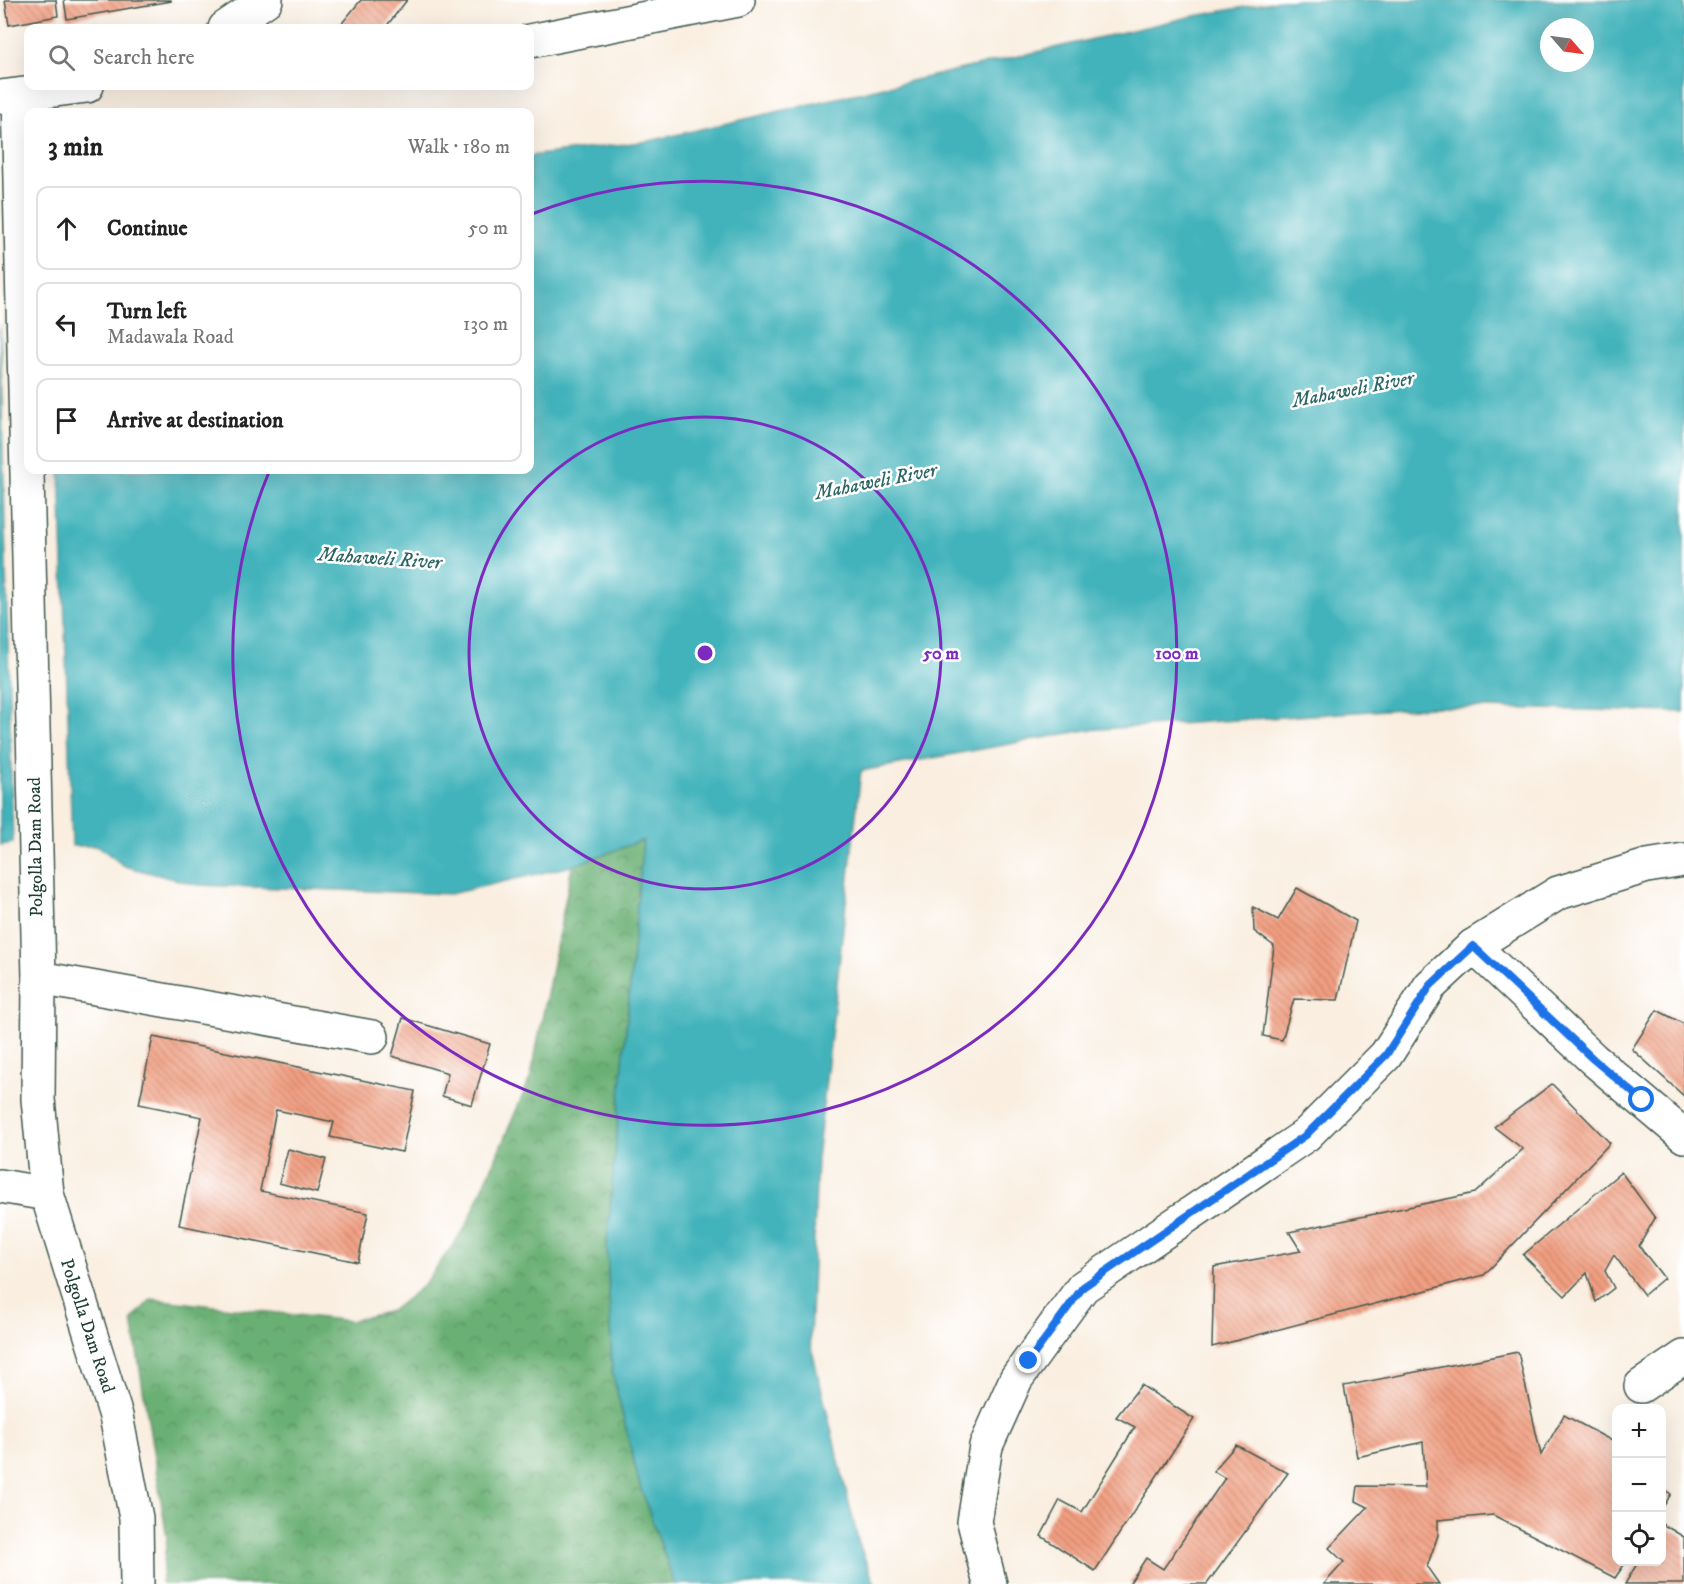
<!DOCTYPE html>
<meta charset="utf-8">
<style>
body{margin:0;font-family:"IM FELL DW Pica",serif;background:#f6f6f6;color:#222}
.controls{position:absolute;right:18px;bottom:18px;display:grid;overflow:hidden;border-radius:12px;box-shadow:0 6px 24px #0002}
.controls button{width:54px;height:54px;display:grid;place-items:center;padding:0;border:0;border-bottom:2px solid #e0e0e0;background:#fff;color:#222;font:30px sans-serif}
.compass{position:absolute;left:1540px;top:18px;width:54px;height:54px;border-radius:50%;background:#fff;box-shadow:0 6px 24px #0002;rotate:118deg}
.stop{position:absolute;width:18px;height:18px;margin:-14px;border:4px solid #1a73e8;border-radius:50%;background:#fff}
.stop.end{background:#1a73e8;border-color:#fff;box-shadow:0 2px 6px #0008}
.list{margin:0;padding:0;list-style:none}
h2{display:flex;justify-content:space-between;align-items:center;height:78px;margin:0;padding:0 24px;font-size:26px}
h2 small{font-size:20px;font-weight:400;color:#767676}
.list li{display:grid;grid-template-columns:39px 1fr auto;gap:18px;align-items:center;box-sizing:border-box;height:84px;margin:0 12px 12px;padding:0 12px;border:2px solid #e0e0e0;border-radius:12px}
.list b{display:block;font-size:22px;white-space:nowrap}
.list p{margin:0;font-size:20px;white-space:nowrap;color:#767676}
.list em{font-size:20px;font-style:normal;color:#767676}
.icon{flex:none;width:33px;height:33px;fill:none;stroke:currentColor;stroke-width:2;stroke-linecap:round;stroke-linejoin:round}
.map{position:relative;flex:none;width:1684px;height:1584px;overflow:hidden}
.search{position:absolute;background:#fff;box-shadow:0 6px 24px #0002;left:24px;top:24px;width:510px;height:66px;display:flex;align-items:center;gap:15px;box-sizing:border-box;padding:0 21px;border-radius:12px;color:#767676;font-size:22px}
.panel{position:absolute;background:#fff;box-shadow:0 6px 24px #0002;left:24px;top:108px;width:510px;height:366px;border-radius:12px}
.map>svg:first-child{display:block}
.forest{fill:url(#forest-crowns);stroke:#457654;stroke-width:1.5}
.water{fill:#43b3bb;stroke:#317878;stroke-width:1.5;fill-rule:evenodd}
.building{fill:url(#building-back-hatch)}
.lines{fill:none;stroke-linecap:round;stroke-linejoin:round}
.minor-casing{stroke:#40584e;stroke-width:36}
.major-casing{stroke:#40584e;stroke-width:36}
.minor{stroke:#fff;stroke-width:33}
.major{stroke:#fff;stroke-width:33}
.route{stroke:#1a73e8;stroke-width:8}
.ring{fill:none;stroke:#7b2cbf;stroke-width:3}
.labels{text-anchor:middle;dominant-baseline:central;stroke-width:5;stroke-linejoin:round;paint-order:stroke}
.street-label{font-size:18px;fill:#1f3d34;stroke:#fff}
.water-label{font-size:20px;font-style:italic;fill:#2c6663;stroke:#fff}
.centre{fill:#7b2cbf;stroke:#fff;stroke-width:3}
.ring-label{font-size:18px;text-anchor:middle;font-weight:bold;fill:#7b2cbf;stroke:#fff;stroke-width:5;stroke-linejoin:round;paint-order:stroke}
</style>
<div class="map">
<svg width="1684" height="1584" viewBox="0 0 1684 1584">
<defs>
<pattern id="forest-crowns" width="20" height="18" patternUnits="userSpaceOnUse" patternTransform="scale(1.5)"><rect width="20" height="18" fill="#6bb074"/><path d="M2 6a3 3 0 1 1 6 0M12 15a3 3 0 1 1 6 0" fill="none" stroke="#579060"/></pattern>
<pattern id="building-back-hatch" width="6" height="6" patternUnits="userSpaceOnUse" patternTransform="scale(1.5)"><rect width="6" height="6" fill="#f29e80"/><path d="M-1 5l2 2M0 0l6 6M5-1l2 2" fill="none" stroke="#c3826a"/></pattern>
</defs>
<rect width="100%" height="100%" fill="#fff"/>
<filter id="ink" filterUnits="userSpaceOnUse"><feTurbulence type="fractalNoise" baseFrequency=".0167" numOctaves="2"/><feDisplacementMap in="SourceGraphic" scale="12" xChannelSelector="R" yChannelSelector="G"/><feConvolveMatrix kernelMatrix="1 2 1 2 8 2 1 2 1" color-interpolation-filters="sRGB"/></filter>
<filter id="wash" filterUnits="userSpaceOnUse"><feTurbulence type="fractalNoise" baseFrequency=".008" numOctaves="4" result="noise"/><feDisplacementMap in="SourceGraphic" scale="24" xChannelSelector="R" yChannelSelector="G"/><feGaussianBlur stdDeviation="1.35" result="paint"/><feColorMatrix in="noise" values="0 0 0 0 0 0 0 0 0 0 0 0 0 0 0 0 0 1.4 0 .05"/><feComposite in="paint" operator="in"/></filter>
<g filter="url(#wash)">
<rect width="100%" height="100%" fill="#f9eee0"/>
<!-- forest -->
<polygon class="forest" points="643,840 607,1243 612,1371 640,1486 675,1584 161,1584 167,1538 132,1320 151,1299 350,1321 391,1311 424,1285 466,1227 531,1076 572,866"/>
<!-- water -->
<g class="water">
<path d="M1283 0H1684V712L1431 707 1087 730 861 771 817 1159 810 1342 859 1544 875 1584H675L640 1486 612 1371 607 1243 643 840 572 866 450 894 197 885 124 866 98 846H72L60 470H530V156L649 141 1189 17ZM1549 27H1585V63H1549Z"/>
<polygon points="0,324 13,843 0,845"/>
</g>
<g id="blocks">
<!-- building -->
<g class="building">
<polygon points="5,0 56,0 58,16 9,25"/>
<polygon points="64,0 171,0 171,1 67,19"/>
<polygon points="361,0 407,0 385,28 338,28"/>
<polygon points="1297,888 1356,921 1338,1000 1294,999 1282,1040 1263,1036 1274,946 1254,931 1253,907 1278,920"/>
<polygon points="1657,1010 1684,1024 1684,1096 1632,1049"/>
<polygon points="403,1018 490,1044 472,1105 442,1096 448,1073 392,1056"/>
<polygon points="153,1037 415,1091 402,1152 330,1137 334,1122 276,1110 260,1191 368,1213 358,1262 179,1225 202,1117 139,1104"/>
<polygon points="1552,1084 1610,1143 1484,1275 1212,1347 1214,1267 1301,1251 1289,1232 1475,1193 1523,1149 1494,1127"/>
<polygon points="288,1149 326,1159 317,1193 279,1183"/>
<polygon points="1621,1172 1655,1218 1639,1246 1664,1278 1644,1295 1614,1255 1605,1271 1614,1288 1596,1302 1587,1273 1565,1296 1523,1255"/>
<polygon points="1518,1352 1541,1455 1564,1415 1616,1443 1616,1562 1626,1562 1615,1578 1493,1515 1438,1520 1438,1535 1427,1567 1439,1584 1324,1584 1344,1562 1329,1548 1368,1507 1356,1501 1358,1486 1426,1487 1423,1442 1357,1457 1344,1386"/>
<polygon points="1141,1385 1194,1419 1095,1571 1041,1536 1060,1500 1082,1512 1135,1427 1116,1417"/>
<polygon points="1236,1445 1288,1473 1207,1584 1129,1584 1146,1558 1163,1569 1225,1478 1213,1471"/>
<polygon points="1662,1488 1671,1494 1662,1509"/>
<polygon points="1662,1524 1684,1537 1684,1584 1625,1584 1638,1562 1662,1562"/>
</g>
</g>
</g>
<g filter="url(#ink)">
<use href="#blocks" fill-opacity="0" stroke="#40584e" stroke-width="1.5"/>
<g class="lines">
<!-- minor casing -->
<g class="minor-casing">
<g id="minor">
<polyline points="225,28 266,0"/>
<polyline points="530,41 738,0"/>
<polyline points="0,97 87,86"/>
<polyline points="1473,946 1593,1059 1684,1136"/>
<polyline points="39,978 372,1037"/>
<polyline points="0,1186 47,1194"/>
<polyline points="1641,1386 1684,1357"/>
</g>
</g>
<!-- major casing -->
<g class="major-casing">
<g id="major">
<polyline points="18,96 39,978 38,1099 47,1194 116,1416 136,1518 137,1584"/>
<polyline points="990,1584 974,1522 986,1446 1016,1379 1083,1287 1306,1135 1386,1055 1430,986 1473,946 1558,893 1647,866 1684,860"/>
</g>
</g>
<!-- minor -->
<use href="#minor" class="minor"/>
<!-- major -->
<use href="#major" class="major"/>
</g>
</g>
<g class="lines" filter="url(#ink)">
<!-- route -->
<polyline class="route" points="1029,1361 1083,1287 1306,1135 1386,1055 1430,986 1473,946 1593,1059 1642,1100"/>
</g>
<!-- distance rings -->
<g class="ring">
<circle cx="705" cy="653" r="236"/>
<path d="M532 214A472 472 0 1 1 269 472"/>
</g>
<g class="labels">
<!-- street labels -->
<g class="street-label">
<text transform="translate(36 847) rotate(-91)">Polgolla Dam Road</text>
<text transform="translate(87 1326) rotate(72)">Polgolla Dam Road</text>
</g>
<!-- water labels -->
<g class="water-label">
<text transform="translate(1353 390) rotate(-11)">Mahaweli River</text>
<text transform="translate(876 482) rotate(-11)">Mahaweli River</text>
<text transform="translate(380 559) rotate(4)">Mahaweli River</text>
</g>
</g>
<circle cx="705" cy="653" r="9" class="centre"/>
<g class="ring-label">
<text x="941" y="659">50 m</text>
<text x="1177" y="659">100 m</text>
</g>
</svg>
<div class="controls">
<button>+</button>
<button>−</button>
<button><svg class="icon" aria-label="locate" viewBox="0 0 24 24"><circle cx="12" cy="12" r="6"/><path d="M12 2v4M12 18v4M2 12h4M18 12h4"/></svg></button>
</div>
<svg class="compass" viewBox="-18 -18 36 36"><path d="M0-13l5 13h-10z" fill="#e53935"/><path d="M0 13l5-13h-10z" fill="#767676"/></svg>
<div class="stop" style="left:1642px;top:1100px"></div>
<div class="stop end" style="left:1029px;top:1361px"></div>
<div class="search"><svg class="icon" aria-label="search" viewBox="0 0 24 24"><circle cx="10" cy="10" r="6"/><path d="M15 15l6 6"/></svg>Search here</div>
<section class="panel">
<h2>3 min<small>Walk · 180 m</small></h2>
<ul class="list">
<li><svg class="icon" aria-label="ahead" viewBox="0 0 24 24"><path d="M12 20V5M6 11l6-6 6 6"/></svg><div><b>Continue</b></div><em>50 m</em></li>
<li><svg class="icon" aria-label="left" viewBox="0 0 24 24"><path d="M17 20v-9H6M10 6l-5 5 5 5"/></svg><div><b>Turn left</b><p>Madawala Road</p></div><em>130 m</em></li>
<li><svg class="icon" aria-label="arrive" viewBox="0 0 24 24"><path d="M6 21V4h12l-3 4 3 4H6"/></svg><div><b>Arrive at destination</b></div></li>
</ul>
</section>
</div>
